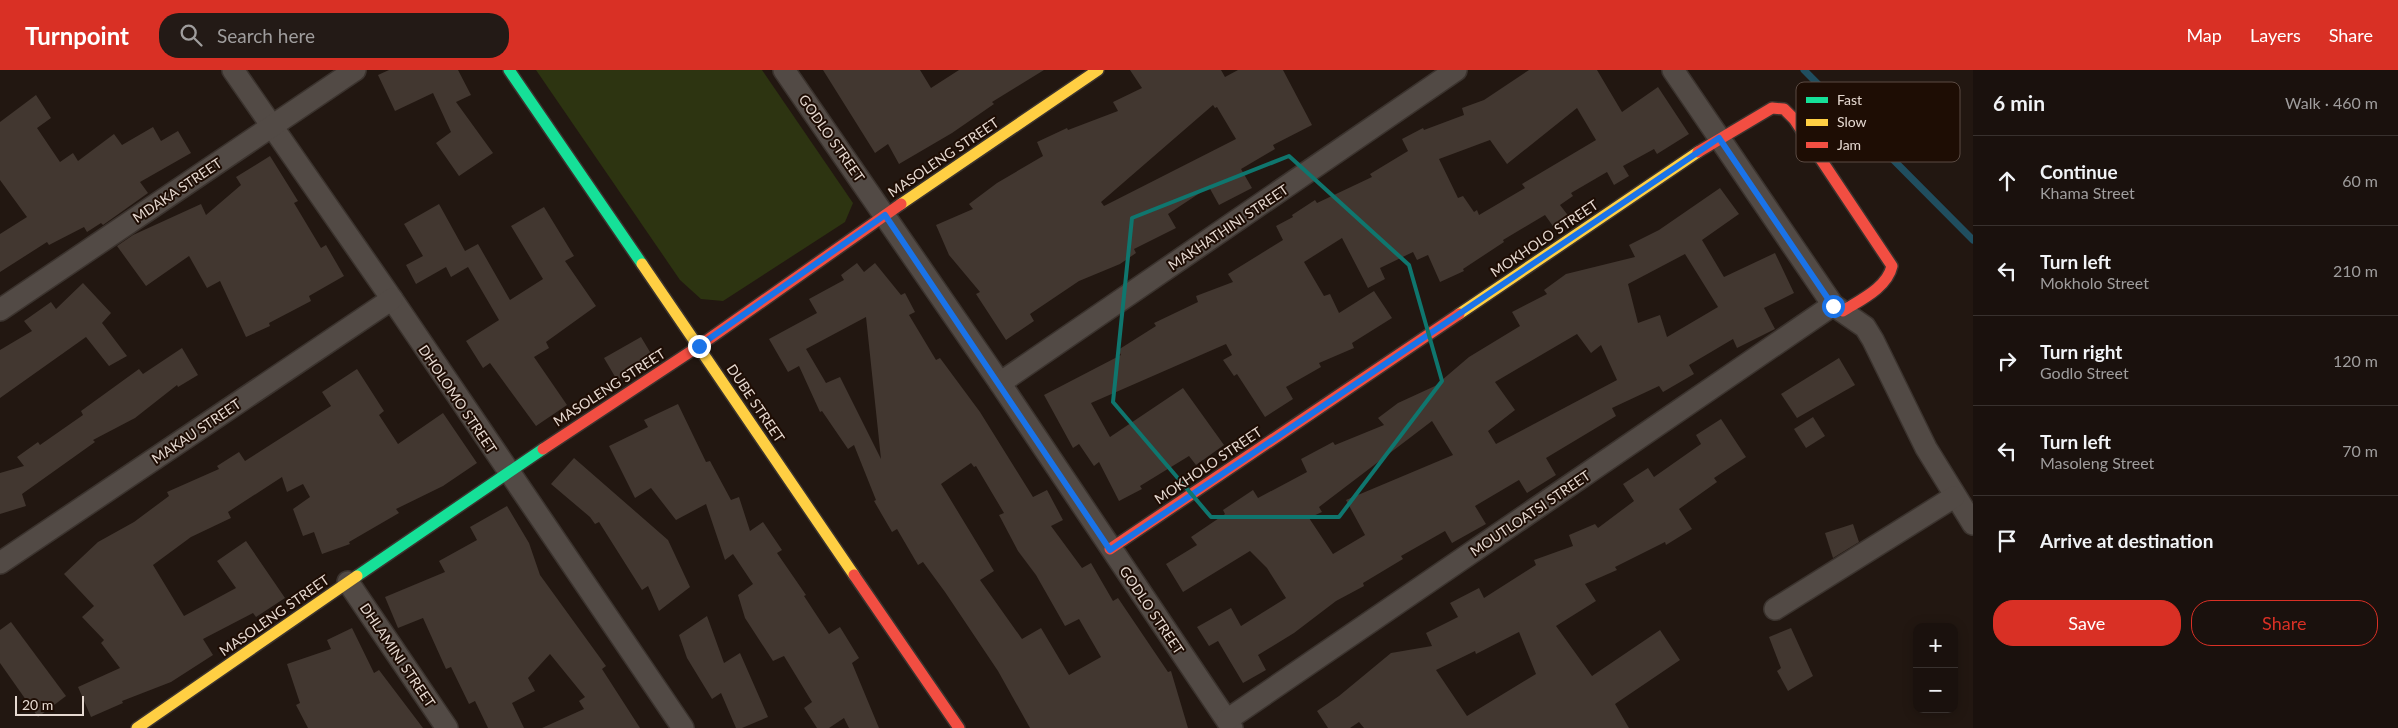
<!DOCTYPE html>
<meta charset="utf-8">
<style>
body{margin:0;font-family:Lato,sans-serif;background:#231a16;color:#f1f3f6}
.controls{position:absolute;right:15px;bottom:15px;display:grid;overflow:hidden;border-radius:10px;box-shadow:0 2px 12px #0003}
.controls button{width:45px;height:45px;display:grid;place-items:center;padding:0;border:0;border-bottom:1px solid #38312e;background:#1a110d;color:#f1f3f6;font:25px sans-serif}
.scale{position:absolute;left:15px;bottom:12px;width:69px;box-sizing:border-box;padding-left:5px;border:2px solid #e6d9d1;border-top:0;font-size:14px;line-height:18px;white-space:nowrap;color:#e6d9d1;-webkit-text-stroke:4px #1e0d04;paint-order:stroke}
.stop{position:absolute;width:15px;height:15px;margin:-11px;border:4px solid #1a73e8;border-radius:50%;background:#fff}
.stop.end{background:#1a73e8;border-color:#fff;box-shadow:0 1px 5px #0008}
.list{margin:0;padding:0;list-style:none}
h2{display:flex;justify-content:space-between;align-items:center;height:65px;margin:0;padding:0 20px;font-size:21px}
h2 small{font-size:16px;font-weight:400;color:#9f9d9d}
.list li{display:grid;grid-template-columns:32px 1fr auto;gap:15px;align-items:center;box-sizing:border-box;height:90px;padding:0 20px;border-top:1px solid #38312e}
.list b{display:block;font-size:19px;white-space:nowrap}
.list p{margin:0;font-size:16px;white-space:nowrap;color:#9f9d9d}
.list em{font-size:16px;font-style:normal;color:#9f9d9d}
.actions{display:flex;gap:10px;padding:15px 20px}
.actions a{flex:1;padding:11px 0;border:1px solid #d93025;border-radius:20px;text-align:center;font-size:18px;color:#d93025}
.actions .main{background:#d93025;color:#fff}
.icon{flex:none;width:28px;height:28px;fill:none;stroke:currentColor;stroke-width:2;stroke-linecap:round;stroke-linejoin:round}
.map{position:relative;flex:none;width:1973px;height:658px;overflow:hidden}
header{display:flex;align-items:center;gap:30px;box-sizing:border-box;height:70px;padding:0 25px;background:#d93025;color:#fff}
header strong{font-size:24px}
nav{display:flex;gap:28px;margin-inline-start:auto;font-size:18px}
.search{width:350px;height:45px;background:#231a16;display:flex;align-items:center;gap:12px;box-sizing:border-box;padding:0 18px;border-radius:20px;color:#9f9d9d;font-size:19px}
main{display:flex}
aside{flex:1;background:#1a110d}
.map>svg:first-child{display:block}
.green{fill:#2d3411}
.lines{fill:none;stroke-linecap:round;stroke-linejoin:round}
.stream{stroke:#204e5f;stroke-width:7}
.building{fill:#423730;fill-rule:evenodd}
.street-casing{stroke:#3b332e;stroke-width:24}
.fast-casing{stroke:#3b332e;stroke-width:14}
.slow-casing{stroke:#3b332e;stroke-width:14}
.jam-casing{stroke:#3b332e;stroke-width:14}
.street{stroke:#524a45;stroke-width:21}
.fast{stroke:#16e098;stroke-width:11}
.slow{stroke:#ffcf43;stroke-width:11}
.jam{stroke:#f24e42;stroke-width:11}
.route{stroke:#1a73e8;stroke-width:6}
.marked{fill:none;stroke:#0f766e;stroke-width:4;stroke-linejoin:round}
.labels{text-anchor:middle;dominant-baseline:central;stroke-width:4;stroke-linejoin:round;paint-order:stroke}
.street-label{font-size:14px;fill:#e6d9d1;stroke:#1e0d04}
.key{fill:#1e0d04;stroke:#5a4a42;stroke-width:1}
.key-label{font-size:14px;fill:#e6d9d1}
</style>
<header>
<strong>Turnpoint</strong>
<div class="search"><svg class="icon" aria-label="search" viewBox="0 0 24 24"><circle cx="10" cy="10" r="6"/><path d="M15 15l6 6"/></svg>Search here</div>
<nav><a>Map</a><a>Layers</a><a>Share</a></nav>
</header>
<main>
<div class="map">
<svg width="1973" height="658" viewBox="0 0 1973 658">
<rect width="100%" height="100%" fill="#221711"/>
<!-- green -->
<polygon class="green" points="536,0 762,0 853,133 845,152 723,231 701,229 680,210"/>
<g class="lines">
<!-- stream -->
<polyline class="stream" points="1804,0 1973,170"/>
</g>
<!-- building -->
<g class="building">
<polygon points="389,0 458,0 471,25 456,32 493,83 459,106 436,73 451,62 433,23 395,41 378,5"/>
<polygon points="823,0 920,0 931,18 959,0 1044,0 992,32 994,34 952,63 899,94 888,74 875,83"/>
<path d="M1130 0H1221L1225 7 1238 0H1283L1312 55 1273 75 1275 79 1241 99 1252 118 1219 135 1209 117 1168 144 1176 158 1134 179 1136 183 1120 194 1079 211 1030 244 1034 251 1006 270 976 224 980 222 949 185 936 155 973 139 969 134 997 113 1043 86 1037 72 1067 58 1068 60 1118 41 1113 32 1142 18ZM1213 35 1215 38 1217 37 1236 69 1104 136 1101 132Z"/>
<path d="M1529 0H1597L1622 42 1658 17 1689 64 1657 84 1654 79 1623 96 1629 106 1614 115 1607 102 1571 123 1573 126 1560 135 1570 148 1555 159 1545 145 1503 170 1504 172 1463 199 1464 201 1440 212 1428 185 1417 190 1413 182 1380 198 1385 209 1368 218 1342 168 1304 192 1324 226 1330 224 1339 243 1374 221 1392 248 1352 273 1354 278 1319 293 1321 297 1286 317 1293 329 1265 347 1237 304 1234 306 1223 290 1232 285 1226 274 1091 333 1110 367 1183 318 1224 375 1196 395 1189 386 1140 416 1142 419 1119 431 1099 392 1094 396 1079 374 1073 378 1044 325 1121 285 1118 280 1156 256 1154 253 1198 232 1196 226 1233 212 1228 204 1283 170 1276 156 1293 147 1292 145 1315 130 1317 133 1372 107 1370 104 1408 81 1402 69 1423 58 1424 60 1464 45 1462 38 1484 30ZM1577 38 1596 70 1522 114 1525 118 1479 145 1477 140 1474 142 1463 126 1458 128 1439 89 1490 70 1507 94Z"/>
<polygon points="36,25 51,48 37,58 60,92 73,83 78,91 114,64 122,75 153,57 161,71 178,61 191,83 140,112 148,123 103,155 101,153 87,162 84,157 49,175 47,172 0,202 0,164 27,147 0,110 0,52"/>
<polygon points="270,86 298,131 294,133 321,178 326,175 344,206 309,226 311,231 269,253 270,256 246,267 220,211 207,218 189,186 146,216 117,176 133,165 201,134 206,145 241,115 236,107"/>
<path d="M1720 118 1739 144 1702 170 1724 207 1775 183 1794 223 1764 238 1775 259 1737 278 1733 269 1689 295 1694 304 1663 322 1659 316 1612 338 1616 346 1546 388 1556 405 1527 423 1519 410 1475 436 1486 454 1452 473 1445 461 1401 486 1403 489 1363 513 1364 516 1336 531 1294 563 1258 585 1266 600 1243 613 1218 571 1209 576 1197 557 1231 538 1241 556 1286 528 1267 498 1250 481 1183 522 1166 494 1197 475 1191 467 1225 444 1223 440 1253 420 1258 428 1307 402 1301 389 1333 372 1335 375 1384 355 1378 348 1398 333 1435 316 1469 287 1520 256 1512 242 1547 224 1544 220 1566 204 1635 187 1629 175 1659 160ZM1685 184 1718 237 1667 267 1660 245 1638 253 1628 214ZM1577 264 1591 283 1601 275 1617 310 1496 374 1488 361 1515 340 1495 312ZM1432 351 1453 385 1346 430 1365 465 1333 484 1309 448 1322 442 1319 437Z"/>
<polygon points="439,134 465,181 478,174 510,230 543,209 511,156 544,137 574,186 565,191 596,236 546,272 549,278 534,287 567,335 536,356 490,293 483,298 466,271 499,250 468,197 451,207 446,197 416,214 406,195 423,186 404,154"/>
<path d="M857 193 864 202 875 193 901 225 905 223 915 242 909 245 936 290 940 288 980 342 1033 427 1047 420 1063 450 1051 456 1082 498 1091 493 1113 531 1118 528 1168 602 1171 601 1188 658H1030L998 601 945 522 923 492 918 495 897 459 892 462 874 431 876 430 854 375 848 379 822 341 820 342 799 296 788 302 769 269 817 243 809 229 844 210 841 205ZM866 247 881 389 840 307 826 313 806 279ZM971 393 974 397 976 396 1004 443 999 445 1018 481 1036 505 1065 556 1079 549 1101 587 1069 605 1041 558 1022 569 980 510 994 501 941 414Z"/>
<polygon points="83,213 111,243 102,253 127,286 109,296 86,267 0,328 0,280 32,261 24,251 51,232 56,239"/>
<polygon points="641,267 653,287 617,310 604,288"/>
<polygon points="182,278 198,305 178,317 177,315 135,348 93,370 95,372 22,424 26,436 0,444 0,403 24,396 17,387 38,372 40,375 83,345 81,341 139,299 143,304"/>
<polygon points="1839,288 1855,315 1797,348 1781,324"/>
<polygon points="357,299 384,341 379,345 398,374 443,343 477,393 443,416 396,439 399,443 349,472 350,474 322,484 314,462 303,466 293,439 310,427 303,414 287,422 282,407 228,442 231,448 191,467 153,495 184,546 236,518 217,491 246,471 285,528 256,547 253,543 203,569 213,585 171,612 122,631 123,633 91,647 78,617 120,598 101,573 104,570 82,547 94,536 64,504 98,472 134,452 169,426 167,422 219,399 217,396 239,382 245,391 331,336 322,322"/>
<polygon points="678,334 706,392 710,391 731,430 739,427 750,461 763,452 782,480 777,483 806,525 804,526 829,564 840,557 859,588 852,593 879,658 849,658 844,648 829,658 817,658 804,638 812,632 784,586 773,591 745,548 738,525 753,514 733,484 725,490 706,434 676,450 651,418 635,428 609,376 648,357 644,350"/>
<polygon points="1813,347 1825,366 1806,378 1794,359"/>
<path d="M1721 349 1746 387 1714 408 1717 412 1679 439 1692 459 1666 475 1665 472 1615 497 1617 500 1585 514 1596 531 1556 556 1592 606 1660 560 1680 590 1615 634 1629 658H1364L1359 652 1350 658H1328L1317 641 1339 626 1391 583 1432 576 1426 563 1458 547 1450 533 1479 518 1484 528 1536 495 1534 490 1573 476 1569 465 1595 454 1598 458 1634 431 1623 414 1648 398 1654 407 1701 374 1696 365ZM1519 562 1536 604 1467 646 1436 600 1475 581 1476 584Z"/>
<polygon points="574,388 668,470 690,517 659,541 648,516 642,520 599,452 595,454 590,447 551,414"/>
<polygon points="507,436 529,473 540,505 606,596 602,599 640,658 542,658 584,639 579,631 585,627 550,584 528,608 535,621 512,633 524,658 488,658 475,631 469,634 451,597 446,599 423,548 398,558 385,527 445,502 439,491 477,470 470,457"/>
<polygon points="1853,454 1859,472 1833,488 1825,463"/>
<polygon points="707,546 724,593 740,583 768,647 742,658 736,658 721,623 712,629 687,588 679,565"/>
<polygon points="11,552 66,626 38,647 0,593 0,560"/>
<polygon points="352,558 374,603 379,600 423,658 308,658 296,635 300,633 287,594 331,579 327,570"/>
<polygon points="1791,558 1813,606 1788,621 1777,601 1781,598 1769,567"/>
</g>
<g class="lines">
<!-- street casing -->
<g class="street-casing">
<g id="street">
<polyline points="233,0 392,229 683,658"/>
<polyline points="784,0 1000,313 1232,658"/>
<polyline points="1673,0 1833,235 1865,257 1873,270 1926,378 1973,454"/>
<polyline points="0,240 355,0"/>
<polyline points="1000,313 1456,0"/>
<polyline points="0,493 392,229"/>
<polyline points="348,512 447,658"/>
<polyline points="1775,539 1954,427"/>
<polyline points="1227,650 1833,235"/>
</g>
</g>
<!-- fast casing -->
<g class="fast-casing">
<g id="fast">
<polyline points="509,0 642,194"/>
<polyline points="357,506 543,379"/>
</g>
</g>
<!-- slow casing -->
<g class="slow-casing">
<g id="slow">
<polyline points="901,134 1098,0"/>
<polyline points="642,194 854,505"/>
<polyline points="1459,244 1698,82"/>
<polyline points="137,658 357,506"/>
</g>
</g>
<!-- jam casing -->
<g class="jam-casing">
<g id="jam">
<path d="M1698 82 1772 38 1784 39 1794 49 1892 196C1887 218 1860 230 1843 241"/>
<polyline points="543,379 699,276 901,134"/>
<polyline points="1110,479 1459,244"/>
<polyline points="854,505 959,658"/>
</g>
</g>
<!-- street -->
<use href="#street" class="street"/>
<!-- fast -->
<use href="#fast" class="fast"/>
<!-- slow -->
<use href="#slow" class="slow"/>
<!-- jam -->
<use href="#jam" class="jam"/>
</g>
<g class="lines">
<!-- route -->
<polyline class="route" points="699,276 885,145 1110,480 1719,68 1833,236"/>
</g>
<!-- marked area -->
<path class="marked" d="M1289 86 1409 195 1442 311 1339 447H1211L1113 332 1132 148Z"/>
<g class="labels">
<!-- street labels -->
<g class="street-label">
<text transform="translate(832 68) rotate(55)">GODLO STREET</text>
<text transform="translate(943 87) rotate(-34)">MASOLENG STREET</text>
<text transform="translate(177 120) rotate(-34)">MDAKA STREET</text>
<text transform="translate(1228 157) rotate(-34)">MAKHATHINI STREET</text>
<text transform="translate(1544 168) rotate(-34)">MOKHOLO STREET</text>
<text transform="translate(609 317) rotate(-33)">MASOLENG STREET</text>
<text transform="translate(458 329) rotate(56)">DHOLOMO STREET</text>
<text transform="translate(756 333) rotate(56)">DUBE STREET</text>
<text transform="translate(196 361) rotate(-34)">MAKAU STREET</text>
<text transform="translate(1208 395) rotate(-34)">MOKHOLO STREET</text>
<text transform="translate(1530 443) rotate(-34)">MOUTLOATSI STREET</text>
<text transform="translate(1152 540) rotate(56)">GODLO STREET</text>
<text transform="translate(274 545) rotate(-35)">MASOLENG STREET</text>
<text transform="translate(398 585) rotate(56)">DHLAMINI STREET</text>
</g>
</g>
<!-- legend -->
<rect x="1796" y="12" width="164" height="80" rx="8" class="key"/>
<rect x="1806" y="27" width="22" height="6" fill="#16e098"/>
<rect x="1806" y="49" width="22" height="7" fill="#ffcf43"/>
<rect x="1806" y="72" width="22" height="6" fill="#f24e42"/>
<g class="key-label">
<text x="1837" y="35">Fast</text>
<text x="1837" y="57">Slow</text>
<text x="1837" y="80">Jam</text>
</g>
</svg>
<div class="controls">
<button>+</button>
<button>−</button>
</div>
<div class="scale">20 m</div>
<div class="stop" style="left:1833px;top:236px"></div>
<div class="stop end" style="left:699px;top:276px"></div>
</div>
<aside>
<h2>6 min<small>Walk · 460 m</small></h2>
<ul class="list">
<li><svg class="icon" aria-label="ahead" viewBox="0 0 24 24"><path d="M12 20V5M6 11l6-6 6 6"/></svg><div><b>Continue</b><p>Khama Street</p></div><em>60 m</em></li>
<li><svg class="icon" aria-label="left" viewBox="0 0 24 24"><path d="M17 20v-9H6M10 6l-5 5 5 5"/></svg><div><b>Turn left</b><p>Mokholo Street</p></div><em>210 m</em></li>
<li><svg class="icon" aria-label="right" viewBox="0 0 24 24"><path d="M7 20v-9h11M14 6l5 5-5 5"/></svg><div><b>Turn right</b><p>Godlo Street</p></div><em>120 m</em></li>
<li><svg class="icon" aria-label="left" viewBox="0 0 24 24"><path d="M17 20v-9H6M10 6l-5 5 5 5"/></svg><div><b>Turn left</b><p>Masoleng Street</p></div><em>70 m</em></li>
<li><svg class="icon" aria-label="arrive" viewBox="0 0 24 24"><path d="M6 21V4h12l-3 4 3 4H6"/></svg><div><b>Arrive at destination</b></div></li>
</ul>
<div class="actions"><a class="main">Save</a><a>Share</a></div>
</aside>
</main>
